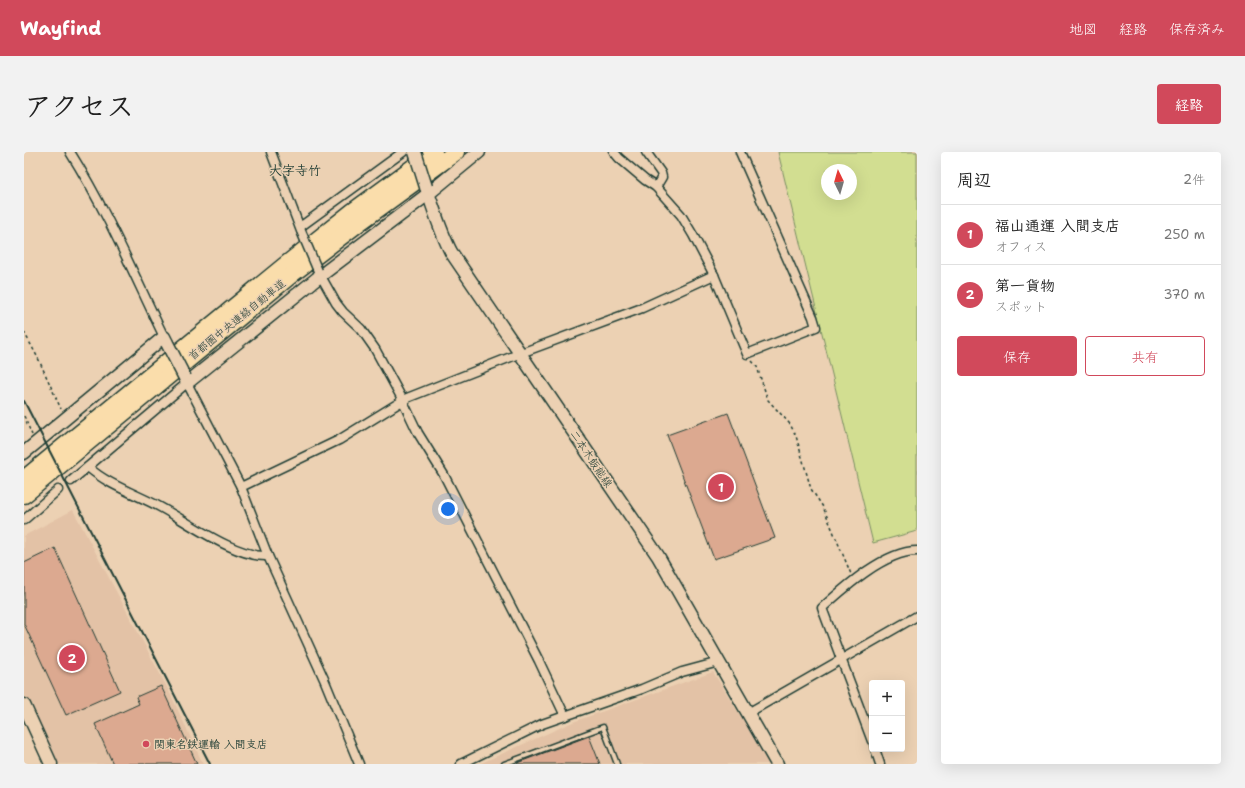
<!DOCTYPE html>
<html lang="ja">
<meta charset="utf-8">
<style>
body{margin:0;font-family:"Shantell Sans","Klee One",sans-serif;background:#f2f2f2;color:#222}
.controls{position:absolute;right:12px;bottom:12px;display:grid;overflow:hidden;border-radius:4px;box-shadow:0 4px 16px #0002}
.controls button{width:36px;height:36px;display:grid;place-items:center;padding:0;border:0;border-bottom:1px solid #e0e0e0;background:#fff;color:#222;font:20px sans-serif}
.compass{position:absolute;left:797px;top:12px;width:36px;height:36px;border-radius:50%;background:#fff;box-shadow:0 4px 16px #0002;rotate:355deg}
.you{position:absolute;left:424px;top:357px;width:14px;height:14px;margin:-10px;border:3px solid #fff;border-radius:50%;background:#1a73e8;box-shadow:0 0 0 6px #1a73e833}
.badge{display:grid;place-items:center;width:26px;height:26px;border-radius:50%;background:#d1495b;color:#fff;font-size:13px;font-weight:700}
.pin{position:absolute;translate:-50% -50%;border:2px solid #fff;box-shadow:0 1px 4px #0006}
.list{margin:0;padding:0;list-style:none}
h2{display:flex;justify-content:space-between;align-items:center;height:52px;margin:0;padding:0 16px;font-size:17px}
h2 small{font-size:13px;font-weight:400;color:#767676}
.list li{display:grid;grid-template-columns:26px 1fr auto;gap:12px;align-items:center;box-sizing:border-box;height:60px;padding:0 16px;border-top:1px solid #e0e0e0}
.list b{display:block;font-size:15px;white-space:nowrap}
.list p{margin:0;font-size:13px;white-space:nowrap;color:#767676}
.list em{font-size:13px;font-style:normal;color:#767676}
.actions{display:flex;gap:8px;padding:12px 16px}
.actions a{flex:1;padding:9px 0;border:1px solid #d1495b;border-radius:4px;text-align:center;font-size:14px;color:#d1495b}
.actions .main{background:#d1495b;color:#fff}
.map{position:relative;flex:none;width:893px;height:612px;overflow:hidden;border-radius:4px}
header{display:flex;align-items:center;gap:24px;box-sizing:border-box;height:56px;padding:0 20px;background:#d1495b;color:#fff}
header strong{font-size:19px}
nav{display:flex;gap:22px;margin-inline-start:auto;font-size:14px}
.intro{display:flex;align-items:center;justify-content:space-between;box-sizing:border-box;height:96px;padding:0 24px}
h1{margin:0;font-size:28px}
.button{padding:10px 18px;border-radius:4px;background:#d1495b;color:#fff;font-size:14px;font-weight:700}
main{display:flex;gap:24px;padding:0 24px}
aside{flex:1;background:#fff;border-radius:4px;box-shadow:0 4px 16px #0002}
.map>svg:first-child{display:block}
.built{fill:#e3c2a6}
.green{fill:#d2de91;stroke:#788e62;fill-rule:evenodd}
.building{fill:#dca990;stroke:#1f3d34}
.lines{fill:none;stroke-linecap:round;stroke-linejoin:round}
.lane-casing{stroke:#1f3d34;stroke-width:7}
.street-casing{stroke:#1f3d34;stroke-width:11}
.secondary-casing{stroke:#1f3d34;stroke-width:15}
.highway-casing{stroke:#1f3d34;stroke-width:19}
.path{stroke:#1f3d34;stroke-width:1.5;stroke-dasharray:3 3;stroke-linecap:butt}
.lane{stroke:#ecd1b3;stroke-width:4}
.street{stroke:#ecd1b3;stroke-width:8}
.secondary{stroke:#ecd1b3;stroke-width:12}
.highway{stroke:#faddab;stroke-width:16}
.rail{stroke:#1f3d34;stroke-width:2}
.street-bridge-casing{stroke:#1f3d34;stroke-width:11;stroke-linecap:butt}
.secondary-bridge-casing{stroke:#1f3d34;stroke-width:15;stroke-linecap:butt}
.street-bridge{stroke:#ecd1b3;stroke-width:8}
.secondary-bridge{stroke:#ecd1b3;stroke-width:12}
.poi-dot{fill:#d1495b;stroke:#ecd1b3;stroke-width:1.5}
.labels{text-anchor:middle;dominant-baseline:central;stroke-width:3;stroke-linejoin:round;paint-order:stroke}
.street-label{font-size:11px;fill:#1f3d34;stroke:#ecd1b3}
.poi-label{font-size:11px;font-weight:bold;fill:#1f3d34;stroke:#ecd1b3;text-anchor:start}
.quarter-label{font-size:13px;font-weight:bold;fill:#1f3d34;stroke:#ecd1b3}
</style>
<header>
<strong>Wayfind</strong>
<nav><a>地図</a><a>経路</a><a>保存済み</a></nav>
</header>
<div class="intro"><h1>アクセス</h1><a class="button">経路</a></div>
<main>
<div class="map">
<svg width="893" height="612" viewBox="0 0 893 612">
<rect width="100%" height="100%" fill="#ecd1b3"/>
<filter id="ink" filterUnits="userSpaceOnUse"><feTurbulence type="fractalNoise" baseFrequency=".025" numOctaves="2"/><feDisplacementMap in="SourceGraphic" scale="8" xChannelSelector="R" yChannelSelector="G"/><feConvolveMatrix kernelMatrix="1 2 1 2 8 2 1 2 1" color-interpolation-filters="sRGB"/></filter>
<g filter="url(#ink)">
<!-- built -->
<g class="built">
<polygon points="49,358 145,539 179,612 33,612 0,541 0,384"/>
<polygon points="689,520 747,612 455,612 549,570"/>
</g>
<!-- green -->
<path class="green" d="M754 0H893V379L849 391ZM803 18H827V42H803Z"/>
<!-- building -->
<g class="building">
<polygon points="704,261 751,386 690,407 643,283"/>
<polygon points="31,396 96,539 42,563 0,472 0,411"/>
<polygon points="137,534 173,612 89,612 71,572 115,552 112,545"/>
<polygon points="565,584 576,612 493,612 493,611"/>
</g>
<g class="lines">
<!-- lane casing -->
<g class="lane-casing">
<polyline id="lane" points="480,612 579,575 593,612"/>
</g>
<!-- street casing -->
<g class="street-casing">
<g id="street">
<path d="M46 0C83 59 110 123 140 185"/>
<polyline points="247,0 277,79"/>
<polyline points="590,0 595,6 621,28 632,35 657,63 669,83 690,123 723,202 792,175 789,165 716,0"/>
<polyline points="622,0 637,21 638,25 632,35"/>
<polyline points="276,75 379,0"/>
<polyline points="294,119 312,151 319,160 337,177 351,197 376,243 394,281 420,323 515,509 541,564"/>
<path d="M64 315C84 333 112 342 136 355 164 370 212 406 244 404"/>
<polyline points="47,329 163,231 217,335 244,404 300,527 335,612"/>
<polyline points="217,335 315,288 383,246 497,201 618,156 690,123"/>
<polyline points="0,368 34,338"/>
<polyline points="724,561 893,464"/>
<path d="M848 589 798 456C821 435 861 399 893 399"/>
<polyline points="851,597 856,612"/>
<polyline points="437,612 518,572 618,537 658,520 695,510"/>
</g>
</g>
<!-- secondary casing -->
<g class="secondary-casing">
<g id="secondary">
<path d="M402 35C410 57 416 79 427 100L634 404 753 612"/>
<polyline points="161,226 163,231 296,124 404,42 455,0"/>
<polyline points="0,301 140,185 143,191"/>
<polyline points="0,553 27,612"/>
</g>
</g>
<!-- highway casing -->
<g class="highway-casing">
<g id="highway">
<polyline points="0,327 260,114 328,60 410,0"/>
<polyline points="0,343 267,123 335,71 432,0"/>
</g>
</g>
<!-- path -->
<g class="path">
<polyline points="0,180 14,206 37,257"/>
<polyline points="728,209 733,215 744,248 766,272 772,284 787,337 799,355 827,422"/>
<polyline points="0,264 8,283"/>
</g>
<!-- lane -->
<use href="#lane" class="lane"/>
<!-- street -->
<use href="#street" class="street"/>
<!-- secondary -->
<use href="#secondary" class="secondary"/>
<!-- highway -->
<use href="#highway" class="highway"/>
<!-- rail -->
<polyline class="rail" points="0,249 186,612"/>
<!-- street-bridge casing -->
<g class="street-bridge-casing">
<polyline id="street-bridge" points="277,79 294,119"/>
</g>
<!-- secondary-bridge casing -->
<g class="secondary-bridge-casing">
<g id="secondary-bridge">
<polyline points="391,0 402,35"/>
<polyline points="143,191 161,226"/>
</g>
</g>
<!-- street-bridge -->
<use href="#street-bridge" class="street-bridge"/>
<!-- secondary-bridge -->
<use href="#secondary-bridge" class="secondary-bridge"/>
</g>
</g>
<!-- markers -->
<circle class="poi-dot" cx="122" cy="592" r="4"/>
<g class="labels">
<!-- street labels -->
<g class="street-label">
<text transform="translate(213 168) rotate(-39)">首都圏中央連絡自動車道</text>
<text transform="translate(567 307) rotate(56)">二本木飯能線</text>
</g>
<!-- poi labels -->
<g class="poi-label">
<text x="130" y="592">関東名鉄運輸 入間支店</text>
</g>
<!-- quarter labels -->
<g class="quarter-label">
<text x="271" y="18">大字寺竹</text>
</g>
</g>
</svg>
<div class="controls">
<button>+</button>
<button>−</button>
</div>
<svg class="compass" viewBox="-18 -18 36 36"><path d="M0-13l5 13h-10z" fill="#e53935"/><path d="M0 13l5-13h-10z" fill="#767676"/></svg>
<div class="you"></div>
<div class="pin badge" style="left:697px;top:335px">1</div>
<div class="pin badge" style="left:48px;top:506px">2</div>
</div>
<aside>
<h2>周辺<small>2件</small></h2>
<ul class="list">
<li><span class="badge">1</span><div><b>福山通運 入間支店</b><p>オフィス</p></div><em>250 m</em></li>
<li><span class="badge">2</span><div><b>第一貨物</b><p>スポット</p></div><em>370 m</em></li>
</ul>
<div class="actions"><a class="main">保存</a><a>共有</a></div>
</aside>
</main>
